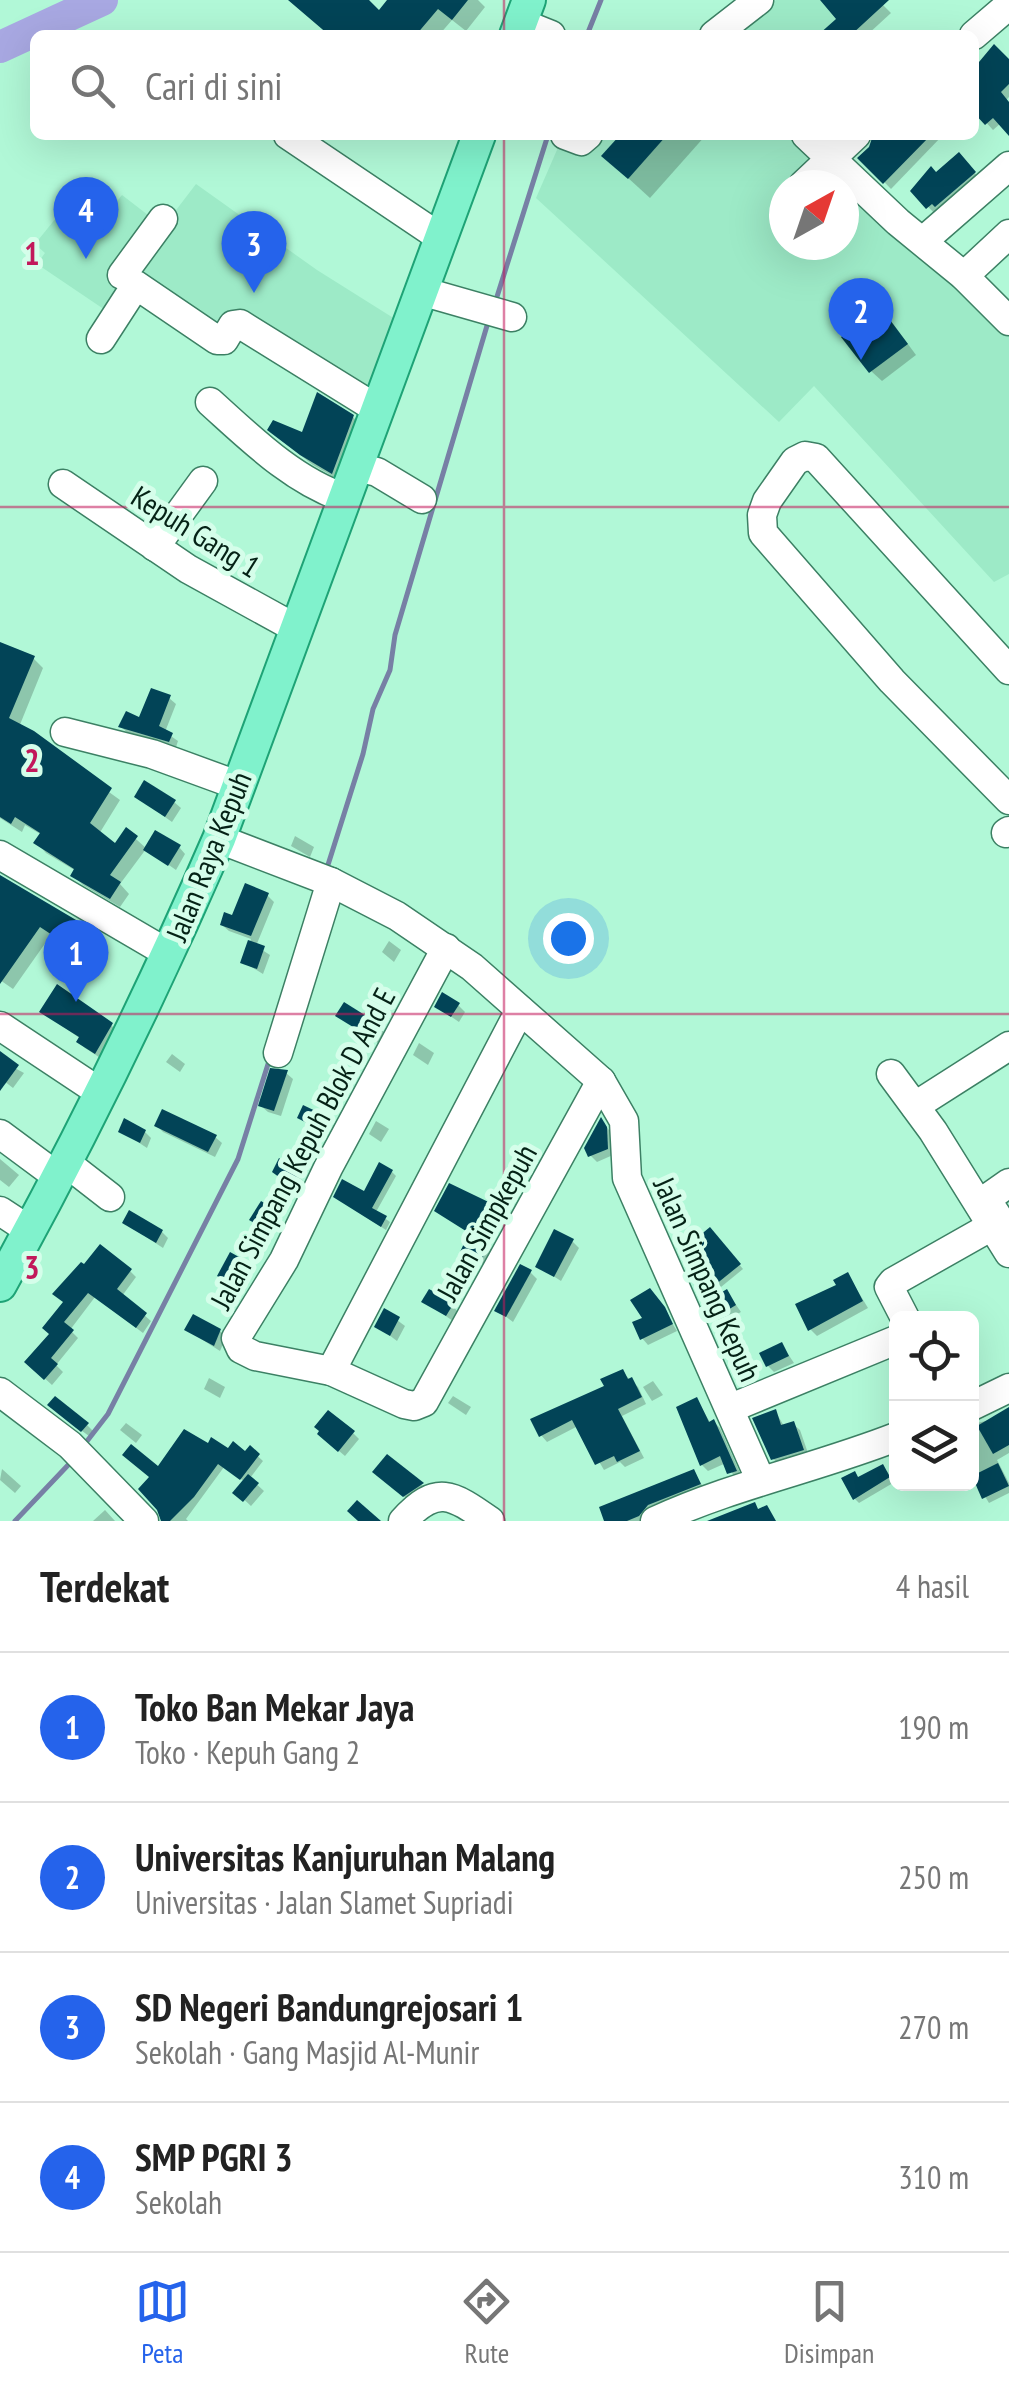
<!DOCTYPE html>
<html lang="id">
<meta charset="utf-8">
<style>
body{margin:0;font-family:"PT Sans Narrow",sans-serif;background:#f6f6f6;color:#222}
.controls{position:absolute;right:30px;bottom:30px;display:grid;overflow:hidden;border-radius:15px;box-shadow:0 10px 40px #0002}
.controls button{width:90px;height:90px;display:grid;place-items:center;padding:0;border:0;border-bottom:2px solid #e0e0e0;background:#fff;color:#222;font:50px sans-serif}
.compass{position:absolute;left:769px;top:170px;width:90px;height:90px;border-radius:50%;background:#fff;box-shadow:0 10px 40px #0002;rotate:40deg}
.you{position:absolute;left:568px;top:938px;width:35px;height:35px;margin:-25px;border:8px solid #fff;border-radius:50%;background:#1a73e8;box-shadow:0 0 0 15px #1a73e833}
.badge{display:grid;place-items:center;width:65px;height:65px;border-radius:50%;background:#2563eb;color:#fff;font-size:32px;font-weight:700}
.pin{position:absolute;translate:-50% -82px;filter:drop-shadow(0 2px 5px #0008)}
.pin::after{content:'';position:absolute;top:52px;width:35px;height:30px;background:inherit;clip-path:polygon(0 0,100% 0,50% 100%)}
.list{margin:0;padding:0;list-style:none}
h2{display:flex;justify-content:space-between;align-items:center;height:130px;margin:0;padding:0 40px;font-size:42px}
h2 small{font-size:32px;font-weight:400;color:#767676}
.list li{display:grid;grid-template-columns:65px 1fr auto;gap:30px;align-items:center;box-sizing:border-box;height:150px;padding:0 40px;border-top:2px solid #e0e0e0}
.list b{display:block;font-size:38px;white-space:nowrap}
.list p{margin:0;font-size:32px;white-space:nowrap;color:#767676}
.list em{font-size:32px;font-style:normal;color:#767676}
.icon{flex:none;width:55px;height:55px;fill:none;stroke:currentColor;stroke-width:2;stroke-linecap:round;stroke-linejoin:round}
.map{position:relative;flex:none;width:1009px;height:1521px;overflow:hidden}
.search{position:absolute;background:#fff;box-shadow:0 10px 40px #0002;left:30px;right:30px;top:30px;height:110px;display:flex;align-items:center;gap:25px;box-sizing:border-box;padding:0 35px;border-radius:15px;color:#767676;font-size:38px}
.sheet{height:730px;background:#fff}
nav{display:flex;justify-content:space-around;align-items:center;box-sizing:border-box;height:140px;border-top:2px solid #e0e0e0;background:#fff;font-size:28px;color:#767676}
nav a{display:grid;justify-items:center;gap:5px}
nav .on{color:#2563eb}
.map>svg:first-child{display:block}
.built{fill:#9deac7;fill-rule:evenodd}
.shadow{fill:#0003}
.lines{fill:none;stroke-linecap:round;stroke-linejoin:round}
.stream{stroke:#7780a5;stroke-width:5}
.river{stroke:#a8a8e2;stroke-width:32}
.building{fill:#024457}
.minor-casing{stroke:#3c8064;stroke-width:31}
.major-casing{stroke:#1ea376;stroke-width:36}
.minor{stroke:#fff;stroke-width:28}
.major{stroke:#80f2cc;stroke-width:32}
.grid{fill:none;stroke:#c2185b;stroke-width:2.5;stroke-opacity:0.55}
.labels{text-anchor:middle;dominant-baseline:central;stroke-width:10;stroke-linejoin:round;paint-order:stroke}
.street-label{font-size:30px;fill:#052216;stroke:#d5feea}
.grid-label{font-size:32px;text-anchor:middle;font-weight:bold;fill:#c2185b;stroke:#d5feea;stroke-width:10;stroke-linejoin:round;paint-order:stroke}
</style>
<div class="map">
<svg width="1009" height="1521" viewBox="0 0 1009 1521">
<rect width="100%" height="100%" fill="#b1f8d7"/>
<!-- built -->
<g class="built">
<polygon points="776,0 820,0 849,35 733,35"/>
<path d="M547 135H792L992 313 1009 335V574L994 582 814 386 779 422 536 198 560 143ZM784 185H844V245H784Z"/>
<polygon points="196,184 317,270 395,319 366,399 236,312 220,337 128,273"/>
<polygon points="77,192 98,210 111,195 118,200 122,195 157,222 131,285 111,314 37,264 45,253 35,244"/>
</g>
<!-- shadow -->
<g class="shadow">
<polygon points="291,0 365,0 379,13 390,0 478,0 485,7 466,31 452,20 439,35 330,35"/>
<polygon points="823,0 878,0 891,13 867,35 822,35 839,19"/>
<polygon points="1009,63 1009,97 1006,100 1009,104 1009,132 1001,123 993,130 974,109 974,72"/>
<polygon points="620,135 706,135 650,198 604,156"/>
<polygon points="888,135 943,135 891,189 861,158"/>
<polygon points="959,156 983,182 937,216 913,191"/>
<polygon points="891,321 916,355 882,381 871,371"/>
<polygon points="353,417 363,428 343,482 313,465 281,440"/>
<polygon points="0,644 33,658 43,668 19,727 120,800 99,834 115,846 127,831 147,849 179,847 185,854 176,870 146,849 120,884 129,894 120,907 83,885 73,875 76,871 46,853 37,843 42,835 25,825 22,832 0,818"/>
<polygon points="169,698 176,704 165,732 178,741 176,747 128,733 121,727 141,720"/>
<polygon points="137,797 174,802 181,808 172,822"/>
<polygon points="295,836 314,847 310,857 291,846"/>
<polygon points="0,878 91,932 101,941 89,960 51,935 13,989 0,980"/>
<polygon points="267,895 274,902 256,946 270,955 263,974 243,962 251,939 229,931 222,925"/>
<polygon points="389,941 401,950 394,962 382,952"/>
<polygon points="458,1005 465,1012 459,1022 437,1007"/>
<polygon points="42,1012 111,1025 118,1032 102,1059 85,1048 79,1042 81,1039"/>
<polygon points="338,1016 378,1026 384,1032 378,1043"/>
<polygon points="419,1043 434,1053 428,1065 413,1055"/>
<polygon points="172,1054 185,1064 180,1072 166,1062"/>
<polygon points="0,1060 24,1073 13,1088 0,1078"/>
<polygon points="286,1073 293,1079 281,1116 268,1112 261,1106"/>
<polygon points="300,1118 324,1118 331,1125 326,1134"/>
<polygon points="376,1121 389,1129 381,1142 369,1134"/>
<polygon points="602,1121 612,1134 613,1155 597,1162 590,1155"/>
<polygon points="157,1126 215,1137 222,1143 215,1157 163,1132"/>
<polygon points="121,1131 145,1132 151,1138 147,1148"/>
<polygon points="0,1159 19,1175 9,1187 0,1180"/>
<polygon points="392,1172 396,1176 376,1212 390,1222 386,1230 341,1201 365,1194"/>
<polygon points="297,1175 303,1181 297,1190 282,1178"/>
<polygon points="500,1210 505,1216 488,1246 494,1252 486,1266 463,1251 471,1234 437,1211"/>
<polygon points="274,1212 281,1218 272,1234 252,1220"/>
<polygon points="125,1223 162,1232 168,1238 163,1248"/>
<polygon points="710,1230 743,1269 721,1287 691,1246"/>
<polygon points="572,1241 579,1248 561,1281 538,1266"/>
<polygon points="247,1264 253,1270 242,1291 220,1276"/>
<polygon points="130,1271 136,1277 122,1296 151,1321 143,1333 95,1297 70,1330 78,1338 56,1365 63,1372 52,1385 27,1362 52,1334 66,1303"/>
<polygon points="530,1272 537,1279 513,1322 497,1310"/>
<polygon points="848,1275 868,1308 817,1336 810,1329"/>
<polygon points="727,1292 741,1312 721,1323 715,1317"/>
<polygon points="656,1297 677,1331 648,1345 642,1338 645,1319"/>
<polygon points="424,1301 452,1305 458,1312 453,1321"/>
<polygon points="385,1311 405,1326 397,1341 377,1326"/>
<polygon points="187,1330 220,1331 226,1337 220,1351"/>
<polygon points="782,1345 794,1363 774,1372 768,1366"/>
<polygon points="622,1372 638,1387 646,1404 622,1416 644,1458 625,1467 620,1462 604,1470 578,1426 547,1442 541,1435"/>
<polygon points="209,1378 225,1387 220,1398 204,1389"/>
<polygon points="653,1381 663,1395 652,1401 643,1387"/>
<polygon points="453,1396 471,1407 466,1415 448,1403"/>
<polygon points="697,1400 711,1424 714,1422 720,1428 742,1477 736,1479 726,1463 708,1471 702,1465"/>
<polygon points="775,1411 784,1426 793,1424 800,1430 809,1456 780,1465 773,1459"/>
<polygon points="56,1412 87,1425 93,1431 89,1436"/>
<polygon points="1009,1416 1009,1453 997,1460 1009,1483 1009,1493 989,1503 972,1475 972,1424"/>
<polygon points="126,1423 142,1435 136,1443 120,1430"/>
<polygon points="353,1433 359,1439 345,1456 326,1440"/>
<polygon points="208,1446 246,1454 250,1449 263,1461 250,1478 264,1491 251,1506 236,1492 245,1482 224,1467 186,1519 188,1521 162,1521 158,1470"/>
<polygon points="387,1457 422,1485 428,1491 411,1502 382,1479"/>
<polygon points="2,1469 21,1486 15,1493 0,1480"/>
<polygon points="887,1471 893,1483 859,1503 855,1499 859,1479"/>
<polygon points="694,1472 705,1490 645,1521 607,1521"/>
<polygon points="105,1510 115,1521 93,1521"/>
</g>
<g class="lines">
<!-- stream -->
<g class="stream">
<polyline points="587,35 601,0"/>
<polyline points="495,303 548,135"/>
<polyline points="327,868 363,754 373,709 390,670 395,635 489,319"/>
<polyline points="84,1445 108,1414 238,1159 269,1061"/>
<polyline points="15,1521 71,1462"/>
</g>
<!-- river -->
<polyline class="river" points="0,47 102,0"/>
</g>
<!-- building -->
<g class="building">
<polygon points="288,0 369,0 379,10 387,0 468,0 452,20 438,9 416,35 329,35"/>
<polygon points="820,0 889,0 851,35 818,35 836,19"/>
<polygon points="994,44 1009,59 1009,84 1001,92 1009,102 1009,136 993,118 985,125 974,113 974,68"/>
<polygon points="620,135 667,135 628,179 601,156"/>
<polygon points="873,135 931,135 883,184 857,158 869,147"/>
<polygon points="959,152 976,172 935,207 932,204 926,209 910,191 931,166 936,172"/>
<polygon points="881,308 908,344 869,373 841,337"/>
<polygon points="317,392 354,415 332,474 300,455 267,430 273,420 302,432"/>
<polygon points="0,642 35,656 9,718 34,731 112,788 90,823 115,843 126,827 138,836 110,875 121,882 110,899 70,876 74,869 33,843 40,833 15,817 11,824 0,817"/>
<polygon points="151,688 171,695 159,726 173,733 169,742 118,727 126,711 139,717"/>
<polygon points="144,780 176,800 165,817 134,797"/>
<polygon points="155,830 181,845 168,866 143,850"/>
<polygon points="0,875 93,930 78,952 40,927 0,984"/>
<polygon points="245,883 269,893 251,936 220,925 224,912 232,915"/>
<polygon points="248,940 265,946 257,969 240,963"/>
<polygon points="57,984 113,1023 95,1054 76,1042 79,1037 39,1012"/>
<polygon points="442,992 460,1003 451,1017 434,1007"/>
<polygon points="344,1002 379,1024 371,1038 335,1016"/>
<polygon points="0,1051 19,1065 0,1091"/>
<polygon points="270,1068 288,1070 274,1111 258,1106"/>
<polygon points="303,1105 326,1116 319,1129 297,1118"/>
<polygon points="162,1109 217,1135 208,1152 154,1126"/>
<polygon points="601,1117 607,1127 608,1149 588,1157 584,1148"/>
<polygon points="124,1118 146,1130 140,1143 118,1132"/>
<polygon points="279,1158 299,1173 290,1185 272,1172"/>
<polygon points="379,1162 393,1170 372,1208 387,1216 381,1227 333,1197 342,1179 364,1191"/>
<polygon points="449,1183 501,1208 483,1241 490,1244 480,1262 460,1252 469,1233 434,1211"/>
<polygon points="261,1201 276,1210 265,1229 249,1220"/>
<polygon points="129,1210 163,1230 156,1243 122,1223"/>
<polygon points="710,1227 741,1264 715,1285 687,1246"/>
<polygon points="554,1229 574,1239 554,1277 535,1267"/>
<polygon points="100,1244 132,1269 117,1289 147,1313 136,1328 88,1293 64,1322 74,1330 51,1358 58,1364 44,1380 24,1362 49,1334 42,1328 63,1302 52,1294 81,1262 84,1264"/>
<polygon points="230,1252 248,1262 235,1286 217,1276"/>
<polygon points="520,1264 532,1270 506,1317 494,1311"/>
<polygon points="848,1272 863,1301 808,1331 795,1304 836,1285 833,1280"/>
<polygon points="650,1288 665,1307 673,1324 640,1340 632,1322 642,1318 630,1300"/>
<polygon points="429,1289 454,1303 446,1316 421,1302"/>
<polygon points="727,1289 736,1305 713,1319 704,1303"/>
<polygon points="384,1308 400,1317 390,1336 374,1327"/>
<polygon points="193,1314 221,1329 214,1346 184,1330"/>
<polygon points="782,1342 789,1356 766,1367 759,1353"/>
<polygon points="623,1369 628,1379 632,1377 642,1397 618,1409 640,1451 617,1462 614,1456 595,1465 572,1420 539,1437 530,1419 604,1386 600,1379"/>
<polygon points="55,1396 89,1423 81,1432 47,1405"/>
<polygon points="697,1397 709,1422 714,1419 737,1471 727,1474 720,1456 700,1466 676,1407"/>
<polygon points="1009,1407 1009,1445 993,1454 977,1426"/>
<polygon points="776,1409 781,1425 794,1421 804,1450 771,1460 752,1418"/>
<polygon points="328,1410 355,1431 338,1452 317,1434 319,1431 314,1427"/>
<polygon points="184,1429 208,1443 211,1437 228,1448 233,1441 245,1451 250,1445 260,1454 240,1480 218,1464 194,1497 170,1521 161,1521 157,1510 138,1489 149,1477 122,1455 131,1444 158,1466"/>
<polygon points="387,1454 424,1483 403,1497 372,1472"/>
<polygon points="998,1463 1009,1486 982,1499 972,1476"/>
<polygon points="883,1464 890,1477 853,1500 841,1478 855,1471 858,1477"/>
<polygon points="694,1469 701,1484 648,1505 639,1516 627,1521 604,1521 599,1507"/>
<polygon points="248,1474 259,1483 243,1502 232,1493"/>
<polygon points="357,1500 381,1521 358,1521 347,1511"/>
<polygon points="755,1502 758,1509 767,1505 776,1521 707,1521"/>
</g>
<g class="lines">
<!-- minor casing -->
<g class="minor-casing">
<g id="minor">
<polyline points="521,23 551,35"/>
<polyline points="714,35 759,0"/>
<polyline points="974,35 1009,5"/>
<polyline points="288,135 441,238"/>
<polyline points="565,135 581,141 588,135"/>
<polyline points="806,135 898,222 964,276 1009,321"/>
<polyline points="803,185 856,135"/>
<polyline points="923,241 1009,166"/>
<polyline points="122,275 163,219"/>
<polyline points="964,276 1009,234"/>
<polyline points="421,291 512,317"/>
<polyline points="101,339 136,285 217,340 224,340 233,325 240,324 377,409"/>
<path d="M210 402C250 438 293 481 345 498"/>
<polyline points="356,467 377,472 422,499"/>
<polyline points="63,484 188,569 297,629"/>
<polyline points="155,547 203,481"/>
<polyline points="1009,670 816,458 805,456 795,461 767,501 762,515 763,533 892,681 1009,800"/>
<polyline points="65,732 152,754 237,785"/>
<polyline points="1006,833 1009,831"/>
<polyline points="219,839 331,882 397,916 472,967 601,1081 624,1121 627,1178 761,1481"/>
<polyline points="0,855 169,954"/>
<polyline points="446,948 328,1168 284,1260 236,1338 241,1349 255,1356 331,1371 404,1404 414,1406 424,1402 601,1081"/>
<polyline points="0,1026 101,1093"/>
<polyline points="278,1053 331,882"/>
<polyline points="891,1074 933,1131 1009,1253"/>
<polyline points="915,1106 1009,1046"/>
<polyline points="0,1134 58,1177"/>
<polyline points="65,1162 110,1197"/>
<polyline points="0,1211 29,1230"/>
<polyline points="1001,1222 988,1202 989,1197 1009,1183"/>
<polyline points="905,1318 889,1287 893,1282 992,1226"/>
<polyline points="331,1371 520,1010"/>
<polyline points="0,1392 70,1445 144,1521"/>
<polyline points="972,1406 1009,1388"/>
<polyline points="731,1408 896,1340"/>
<path d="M403 1521C436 1484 452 1494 490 1521"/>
<path d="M655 1521C733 1485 817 1468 896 1437"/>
</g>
</g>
<!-- major casing -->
<g class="major-casing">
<g id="major">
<polyline points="516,35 529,0"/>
<path d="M0 1285C80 1140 153 991 219 839L479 135"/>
</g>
</g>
<!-- minor -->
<use href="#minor" class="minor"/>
<!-- major -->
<use href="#major" class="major"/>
</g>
<!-- grid -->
<path class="grid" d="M504 0V35M504 135V1521M0 507H1009M0 1014H1009"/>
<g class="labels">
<!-- street labels -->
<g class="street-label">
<text transform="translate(196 531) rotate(32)">Kepuh Gang 1</text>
<text transform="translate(208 856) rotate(-68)">Jalan Raya Kepuh</text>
<text transform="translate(302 1148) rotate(-62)">Jalan Simpang Kepuh Blok D And E</text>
<text transform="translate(486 1222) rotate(-61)">Jalan Simpkepuh</text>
<text transform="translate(708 1279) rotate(66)">Jalan Simpang Kepuh</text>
</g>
</g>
<g class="grid-label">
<text x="32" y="265">1</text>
<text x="32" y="772">2</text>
<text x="32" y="1279">3</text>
</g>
</svg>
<div class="controls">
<button><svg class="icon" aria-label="locate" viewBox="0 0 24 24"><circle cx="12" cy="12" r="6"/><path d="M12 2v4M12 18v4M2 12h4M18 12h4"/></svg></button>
<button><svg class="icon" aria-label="layers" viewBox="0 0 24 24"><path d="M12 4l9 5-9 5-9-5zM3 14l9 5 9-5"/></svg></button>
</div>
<svg class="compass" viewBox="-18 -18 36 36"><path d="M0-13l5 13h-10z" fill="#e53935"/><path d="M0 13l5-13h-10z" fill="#767676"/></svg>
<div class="you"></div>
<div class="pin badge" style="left:76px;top:1002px">1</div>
<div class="pin badge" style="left:861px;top:360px">2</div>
<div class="pin badge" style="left:254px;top:293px">3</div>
<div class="pin badge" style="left:86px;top:259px">4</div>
<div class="search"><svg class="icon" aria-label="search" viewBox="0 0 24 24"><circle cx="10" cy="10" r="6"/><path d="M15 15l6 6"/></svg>Cari di sini</div>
</div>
<section class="sheet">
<h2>Terdekat<small>4 hasil</small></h2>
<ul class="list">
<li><span class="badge">1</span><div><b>Toko Ban Mekar Jaya</b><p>Toko · Kepuh Gang 2</p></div><em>190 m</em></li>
<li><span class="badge">2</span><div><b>Universitas Kanjuruhan Malang</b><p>Universitas · Jalan Slamet Supriadi</p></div><em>250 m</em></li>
<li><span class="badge">3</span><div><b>SD Negeri Bandungrejosari 1</b><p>Sekolah · Gang Masjid Al-Munir</p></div><em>270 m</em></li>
<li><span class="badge">4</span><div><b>SMP PGRI 3</b><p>Sekolah</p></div><em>310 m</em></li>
</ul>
</section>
<nav>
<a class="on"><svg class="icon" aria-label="map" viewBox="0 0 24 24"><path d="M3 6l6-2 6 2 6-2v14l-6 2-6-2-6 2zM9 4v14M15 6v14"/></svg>Peta</a>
<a><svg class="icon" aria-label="directions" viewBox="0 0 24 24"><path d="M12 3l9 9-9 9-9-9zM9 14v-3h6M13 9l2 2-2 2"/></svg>Rute</a>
<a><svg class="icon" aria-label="saved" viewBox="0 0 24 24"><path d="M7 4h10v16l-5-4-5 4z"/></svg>Disimpan</a>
</nav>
